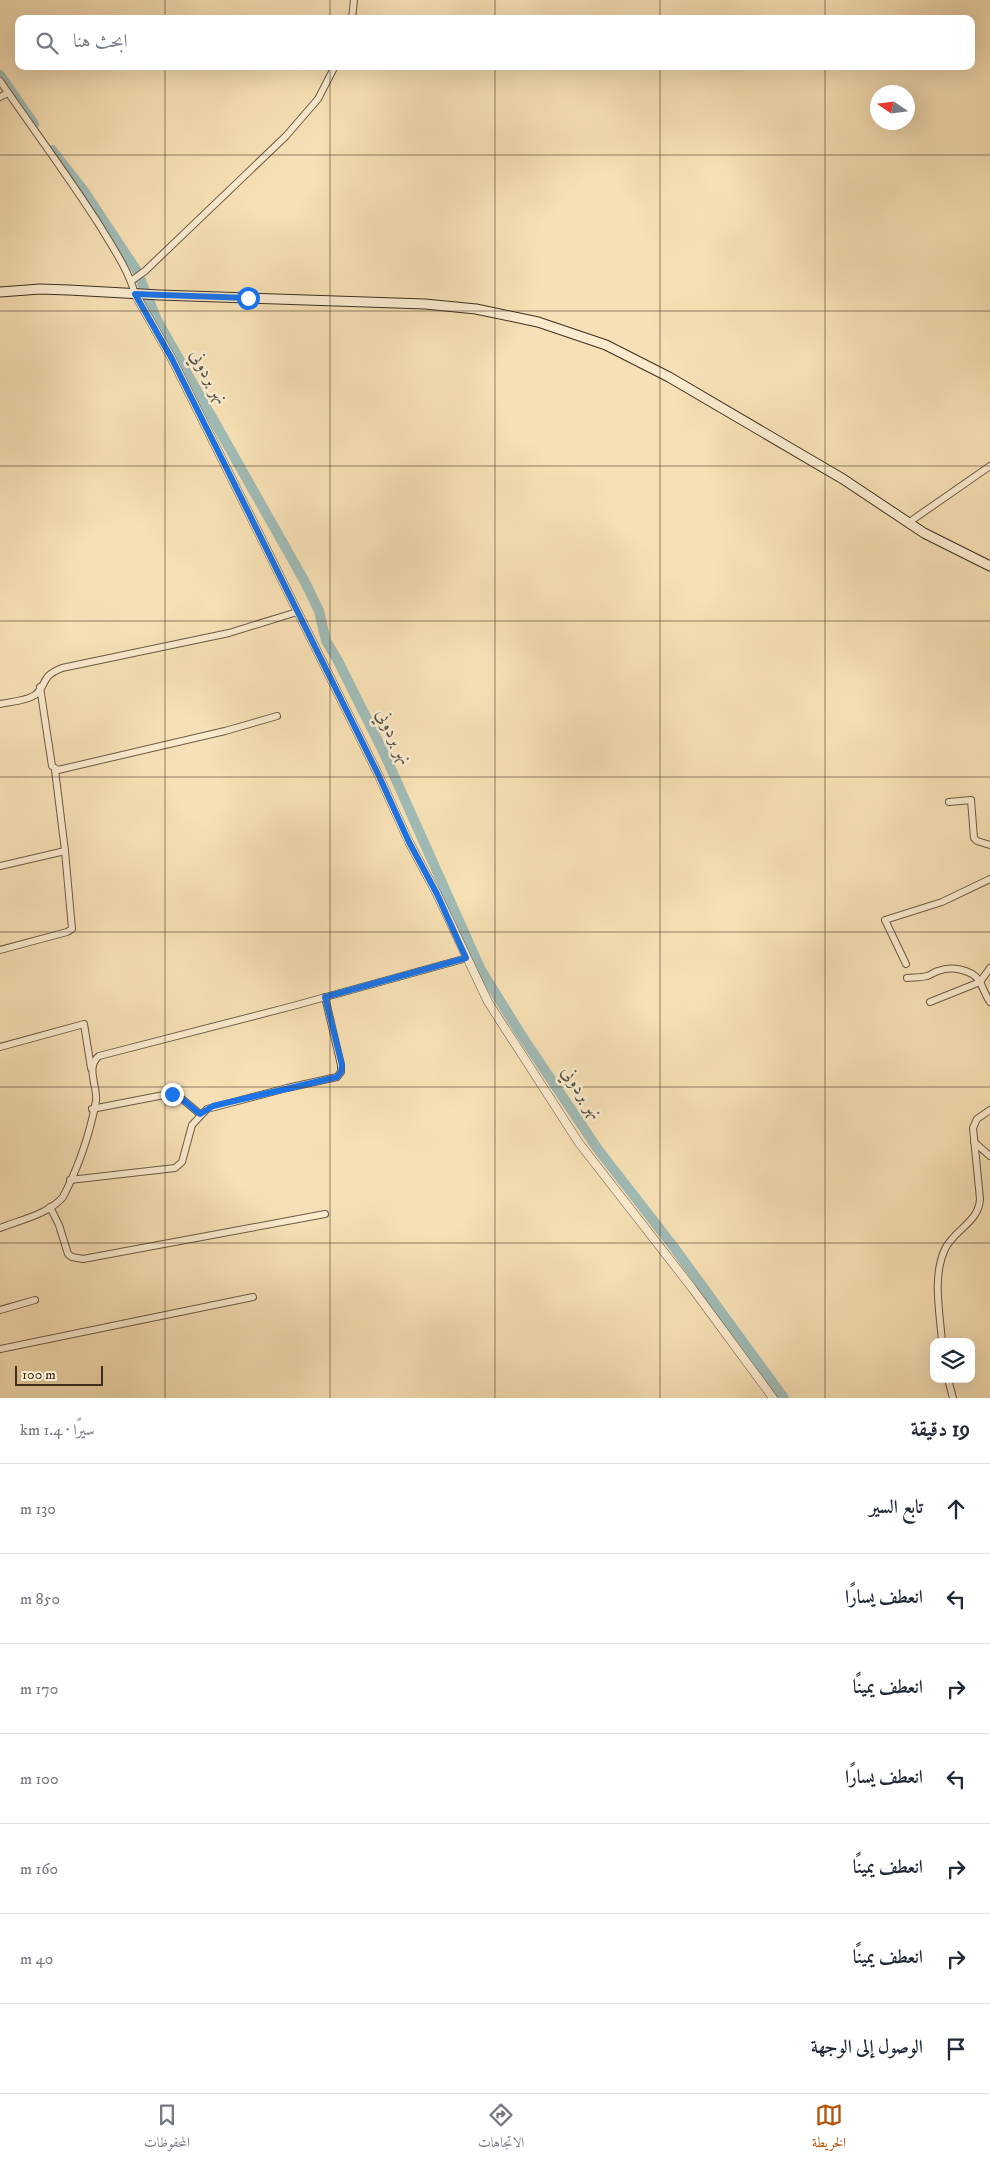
<!DOCTYPE html>
<html lang="ar">
<meta charset="utf-8">
<style>
body{margin:0;font-family:"IM FELL DW Pica",Amiri,serif;background:#f6f6f7;color:#1f2937;direction:rtl}
.controls{position:absolute;right:15px;bottom:15px;display:grid;overflow:hidden;border-radius:10px;box-shadow:0 5px 20px #0002}
.controls button{width:45px;height:45px;display:grid;place-items:center;padding:0;border:0;border-bottom:1px solid #e0e1e3;background:#fff;color:#1f2937;font:25px sans-serif}
.compass{position:absolute;left:870px;top:85px;width:45px;height:45px;border-radius:50%;background:#fff;box-shadow:0 5px 20px #0002;rotate:283deg}
.scale{position:absolute;left:15px;bottom:12px;width:88px;box-sizing:border-box;padding-left:5px;border:2px solid #3d2e20;border-top:0;font-size:14px;line-height:18px;white-space:nowrap;color:#3d2e20;-webkit-text-stroke:4px #faebcf;paint-order:stroke}
.stop{position:absolute;width:15px;height:15px;margin:-11px;border:4px solid #1a73e8;border-radius:50%;background:#fff}
.stop.end{background:#1a73e8;border-color:#fff;box-shadow:0 1px 5px #0008}
.list{margin:0;padding:0;list-style:none}
h2{display:flex;justify-content:space-between;align-items:center;height:65px;margin:0;padding:0 20px;font-size:21px}
h2 small{font-size:16px;font-weight:400;color:#747a83}
.list li{display:grid;grid-template-columns:32px 1fr auto;gap:15px;align-items:center;box-sizing:border-box;height:90px;padding:0 20px;border-top:1px solid #e0e1e3}
.list b{display:block;font-size:19px;white-space:nowrap}
.list em{font-size:16px;font-style:normal;color:#747a83}
.icon{flex:none;width:28px;height:28px;fill:none;stroke:currentColor;stroke-width:2;stroke-linecap:round;stroke-linejoin:round}
.map{position:relative;flex:none;width:990px;height:1398px;overflow:hidden;direction:ltr}
.search{position:absolute;background:#fff;box-shadow:0 5px 20px #0002;left:15px;right:15px;top:15px;height:55px;display:flex;align-items:center;gap:12px;box-sizing:border-box;padding:0 18px;border-radius:10px;color:#747a83;font-size:19px}
.sheet{height:695px;background:#fff}
nav{display:flex;justify-content:space-around;align-items:center;box-sizing:border-box;height:70px;border-top:1px solid #e0e1e3;background:#fff;font-size:14px;color:#747a83}
nav a{display:grid;justify-items:center;gap:2px}
nav .on{color:#b45309}
.map>svg:first-child{display:block}
.lines{fill:none;stroke-linecap:round;stroke-linejoin:round}
.river{stroke:#a0bbb6;stroke-width:10}
.minor-casing{stroke:#6c5a45;stroke-width:8}
.tertiary-casing{stroke:#6c5a45;stroke-width:9}
.secondary-casing{stroke:#3d2e20;stroke-width:11}
.minor{stroke:#faebcf;stroke-width:6}
.tertiary{stroke:#faebcf;stroke-width:8}
.secondary{stroke:#faebcf;stroke-width:9}
.route{stroke:#1a73e8;stroke-width:6}
.grid{fill:none;stroke:#3d2e20;stroke-width:1;stroke-opacity:0.55}
.labels{text-anchor:middle;dominant-baseline:central;stroke-width:5;stroke-linejoin:round;paint-order:stroke}
.water-label{font-size:19px;font-style:italic;fill:#565146;stroke:#faebcf}
</style>
<div class="map">
<svg width="990" height="1398" viewBox="0 0 990 1398">
<rect width="100%" height="100%" fill="#f7e0b5"/>
<filter id="stains"><feTurbulence type="fractalNoise" baseFrequency=".004" numOctaves="4"/><feColorMatrix values="0 0 0 0 .2 0 0 0 0 .09 0 0 0 0 .02 0 0 0 .5 -.17"/></filter>
<radialGradient id="worn" r=".72"><stop offset=".6" stop-color="#630" stop-opacity="0"/><stop offset="1" stop-color="#630" stop-opacity=".3"/></radialGradient>
<g class="lines">
<!-- river -->
<g class="river">
<polyline points="0,75 34,124"/>
<polyline points="52,150 84,191 137,271 157,320 305,582 319,611 326,641 337,659 384,753 481,970 520,1033 597,1148 673,1246 784,1398"/>
</g>
<!-- minor casing -->
<g class="minor-casing">
<g id="minor">
<polyline points="352,19 354,0"/>
<path d="M0 81C33 129 69 177 100 226 113 248 128 269 135 294"/>
<polyline points="0,97 8,93"/>
<polyline points="131,281 145,271 286,136 318,99 335,66"/>
<polyline points="908,523 990,466"/>
<polyline points="40,687 52,766 58,770 225,731 277,716"/>
<path d="M0 704C10 702 26 701 35 695 48 685 39 677 62 668L229 633 297 612"/>
<polyline points="949,802 971,800 974,838 977,841 990,845"/>
<polyline points="0,866 65,851"/>
<polyline points="0,950 67,932 72,929 65,851 55,770"/>
<polyline points="906,964 885,920 942,902 990,879"/>
<path d="M907 978C914 977 920 978 927 976 931 975 934 972 938 971 951 966 970 969 979 980 983 987 985 995 990 1002"/>
<polyline points="930,1002 980,982 990,968"/>
<polyline points="0,1047 84,1024 91,1068"/>
<polyline points="92,1109 169,1094 181,1098 200,1114"/>
<polyline points="974,1142 990,1156"/>
<polyline points="70,1180 175,1168 182,1162 192,1125 207,1109 287,1088 337,1077 341,1072 341,1065 325,997"/>
<polyline points="50,1207 59,1225 68,1254 72,1257 83,1259 325,1214"/>
<path d="M0 1228C20 1220 49 1214 63 1197 78 1168 90 1133 96 1101 98 1087 85 1067 99 1056L293 1006 467 958"/>
<polyline points="0,1310 35,1300"/>
<path d="M942 1342C940 1313 932 1277 945 1249 954 1230 979 1222 980 1199L973 1128 977 1119 990 1110"/>
<polyline points="0,1349 253,1297"/>
<polyline points="948,1379 953,1398"/>
</g>
</g>
<!-- tertiary casing -->
<g class="tertiary-casing">
<polyline id="tertiary" points="135,294 172,359 220,455 379,776 409,842 437,894 488,1002 579,1143 692,1288 773,1398"/>
</g>
<!-- secondary casing -->
<g class="secondary-casing">
<polyline id="secondary" points="0,292 40,289 69,290 160,295 425,304 476,309 538,322 606,345 669,377 843,479 924,533 990,566"/>
</g>
<!-- minor -->
<use href="#minor" class="minor"/>
<!-- tertiary -->
<use href="#tertiary" class="tertiary"/>
<!-- secondary -->
<use href="#secondary" class="secondary"/>
</g>
<g class="lines">
<!-- route -->
<polyline class="route" points="172,1094 181,1098 200,1114 213,1106 337,1077 341,1072 342,1065 325,997 466,958 437,894 409,842 379,776 220,455 172,359 135,294 248,298"/>
</g>
<!-- grid -->
<path class="grid" d="M165 0V19M330 0V19M495 0V19M660 0V19M825 0V19M165 66V1398M330 66V1398M495 66V1398M660 66V1398M825 66V1398M0 155H990M0 311H990M0 466H990M0 621H990M0 777H990M0 932H990M0 1087H990M0 1243H990"/>
<g class="labels">
<!-- water labels -->
<g class="water-label">
<text transform="translate(209 377) rotate(61)">نهر بردوني</text>
<text transform="translate(394 737) rotate(64)">نهر بردوني</text>
<text transform="translate(582 1093) rotate(57)">نهر بردوني</text>
</g>
</g>
<rect width="100%" height="100%" filter="url(#stains)"/>
<rect width="100%" height="100%" fill="url(#worn)"/>
</svg>
<div class="controls">
<button><svg class="icon" aria-label="layers" viewBox="0 0 24 24"><path d="M12 4l9 5-9 5-9-5zM3 14l9 5 9-5"/></svg></button>
</div>
<svg class="compass" viewBox="-18 -18 36 36"><path d="M0-13l5 13h-10z" fill="#e53935"/><path d="M0 13l5-13h-10z" fill="#747a83"/></svg>
<div class="scale">100 m</div>
<div class="stop" style="left:248px;top:298px"></div>
<div class="stop end" style="left:172px;top:1094px"></div>
<div class="search"><svg class="icon" aria-label="search" viewBox="0 0 24 24"><circle cx="10" cy="10" r="6"/><path d="M15 15l6 6"/></svg>ابحث هنا</div>
</div>
<section class="sheet">
<h2>19 دقيقة<small>سيرًا · 1.4 km</small></h2>
<ul class="list">
<li><svg class="icon" aria-label="ahead" viewBox="0 0 24 24"><path d="M12 20V5M6 11l6-6 6 6"/></svg><div><b>تابع السير</b></div><em>130 m</em></li>
<li><svg class="icon" aria-label="left" viewBox="0 0 24 24"><path d="M17 20v-9H6M10 6l-5 5 5 5"/></svg><div><b>انعطف يسارًا</b></div><em>850 m</em></li>
<li><svg class="icon" aria-label="right" viewBox="0 0 24 24"><path d="M7 20v-9h11M14 6l5 5-5 5"/></svg><div><b>انعطف يمينًا</b></div><em>170 m</em></li>
<li><svg class="icon" aria-label="left" viewBox="0 0 24 24"><path d="M17 20v-9H6M10 6l-5 5 5 5"/></svg><div><b>انعطف يسارًا</b></div><em>100 m</em></li>
<li><svg class="icon" aria-label="right" viewBox="0 0 24 24"><path d="M7 20v-9h11M14 6l5 5-5 5"/></svg><div><b>انعطف يمينًا</b></div><em>160 m</em></li>
<li><svg class="icon" aria-label="right" viewBox="0 0 24 24"><path d="M7 20v-9h11M14 6l5 5-5 5"/></svg><div><b>انعطف يمينًا</b></div><em>40 m</em></li>
<li><svg class="icon" aria-label="arrive" viewBox="0 0 24 24"><path d="M6 21V4h12l-3 4 3 4H6"/></svg><div><b>الوصول إلى الوجهة</b></div></li>
</ul>
</section>
<nav>
<a class="on"><svg class="icon" aria-label="map" viewBox="0 0 24 24"><path d="M3 6l6-2 6 2 6-2v14l-6 2-6-2-6 2zM9 4v14M15 6v14"/></svg>الخريطة</a>
<a><svg class="icon" aria-label="directions" viewBox="0 0 24 24"><path d="M12 3l9 9-9 9-9-9zM9 14v-3h6M13 9l2 2-2 2"/></svg>الاتجاهات</a>
<a><svg class="icon" aria-label="saved" viewBox="0 0 24 24"><path d="M7 4h10v16l-5-4-5 4z"/></svg>المحفوظات</a>
</nav>
